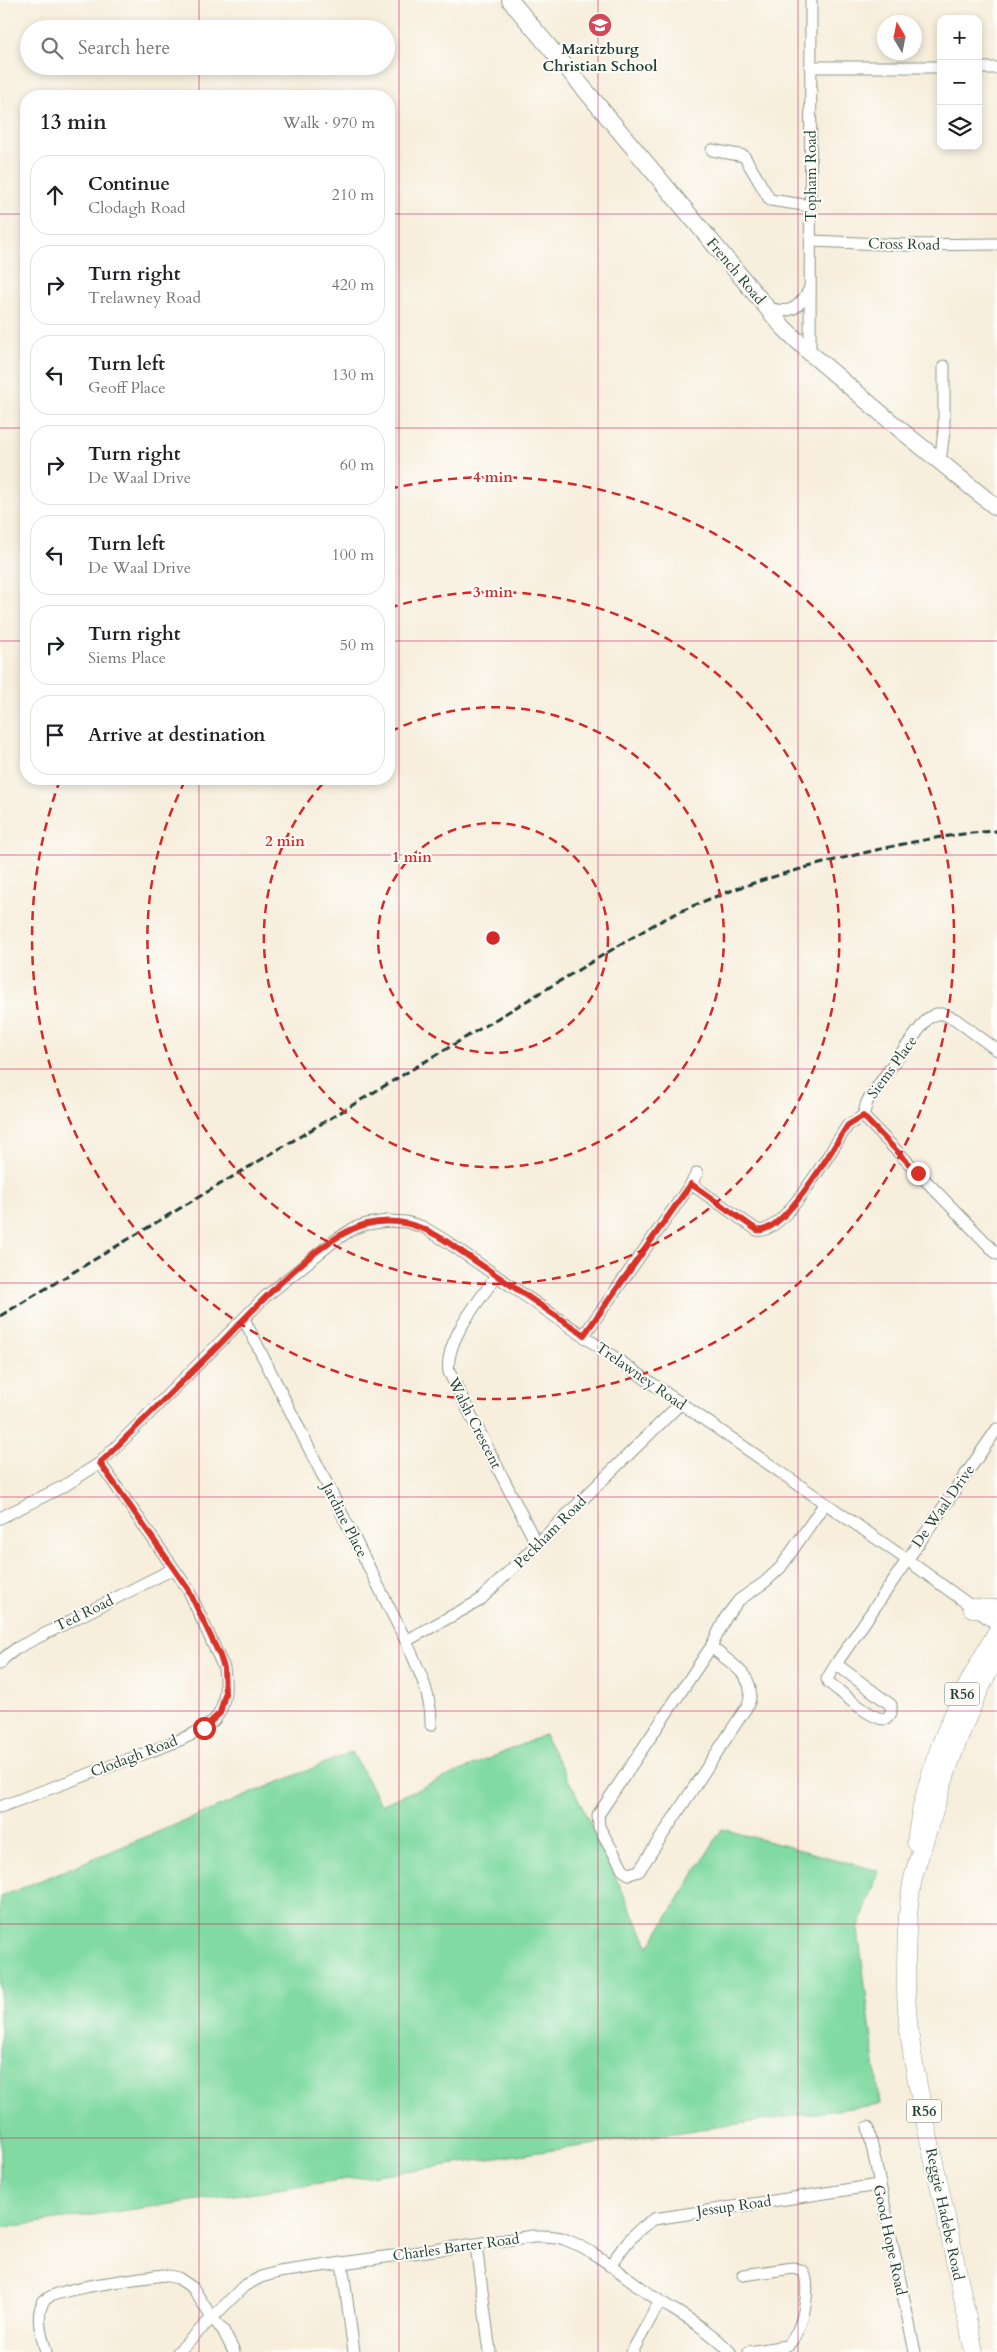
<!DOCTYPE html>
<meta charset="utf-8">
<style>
body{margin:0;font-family:Cardo,serif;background:#f2f2f2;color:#202124}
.controls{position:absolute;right:15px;top:15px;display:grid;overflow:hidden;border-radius:10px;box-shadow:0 2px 8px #0003}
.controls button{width:45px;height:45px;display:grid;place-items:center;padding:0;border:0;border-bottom:1px solid #e0e0e0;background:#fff;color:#202124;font:25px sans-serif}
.compass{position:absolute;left:877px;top:15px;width:45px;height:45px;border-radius:50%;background:#fff;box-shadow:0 2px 8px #0003;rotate:350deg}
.stop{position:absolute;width:15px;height:15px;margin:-11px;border:4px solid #d93025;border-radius:50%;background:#fff}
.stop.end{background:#d93025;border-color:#fff;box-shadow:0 1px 5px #0008}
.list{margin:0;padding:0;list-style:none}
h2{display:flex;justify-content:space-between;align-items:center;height:65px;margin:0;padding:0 20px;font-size:21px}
h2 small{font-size:16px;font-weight:400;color:#757577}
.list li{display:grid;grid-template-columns:32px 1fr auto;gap:15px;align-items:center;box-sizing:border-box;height:80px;margin:0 10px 10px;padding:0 10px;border:1px solid #e0e0e0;border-radius:20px}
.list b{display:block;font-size:19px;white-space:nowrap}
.list p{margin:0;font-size:16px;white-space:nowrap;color:#757577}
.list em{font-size:16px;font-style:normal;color:#757577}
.icon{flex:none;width:28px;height:28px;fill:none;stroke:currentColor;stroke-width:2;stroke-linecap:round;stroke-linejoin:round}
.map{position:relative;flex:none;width:997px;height:2352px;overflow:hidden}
.search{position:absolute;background:#fff;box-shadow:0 2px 8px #0003;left:20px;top:20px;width:375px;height:55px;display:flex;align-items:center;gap:12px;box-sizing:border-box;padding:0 18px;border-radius:28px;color:#757577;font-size:19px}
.panel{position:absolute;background:#fff;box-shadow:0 2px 8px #0003;left:20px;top:90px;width:375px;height:695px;border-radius:20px}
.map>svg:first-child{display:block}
.green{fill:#80daa1;stroke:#508c6a}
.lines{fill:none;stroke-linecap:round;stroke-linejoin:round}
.street-casing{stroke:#8b9688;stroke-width:13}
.secondary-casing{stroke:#8b9688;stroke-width:18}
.primary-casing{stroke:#8b9688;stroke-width:19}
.street{stroke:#fff;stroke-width:11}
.secondary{stroke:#fff;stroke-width:16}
.primary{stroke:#fff;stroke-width:18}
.rail{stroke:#1f3d34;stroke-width:3;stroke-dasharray:8 4;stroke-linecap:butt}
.route{stroke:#d93025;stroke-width:6}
.grid{fill:none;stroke:#c2185b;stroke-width:1;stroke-opacity:0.55}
.ring{fill:none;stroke:#d62828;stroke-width:2.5;stroke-dasharray:9 6}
.labels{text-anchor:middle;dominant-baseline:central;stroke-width:4;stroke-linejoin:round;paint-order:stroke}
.shield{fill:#fdfcf7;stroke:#62766e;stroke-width:1}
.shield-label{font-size:14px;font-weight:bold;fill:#1f3d34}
.poi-label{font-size:15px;font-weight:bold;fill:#1f3d34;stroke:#fdfcf7}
.street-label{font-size:15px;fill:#1f3d34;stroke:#fdfcf7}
.centre{fill:#d62828;stroke:#fdfcf7;stroke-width:2.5}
.ring-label{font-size:15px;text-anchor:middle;font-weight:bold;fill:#d62828;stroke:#fdfcf7;stroke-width:4;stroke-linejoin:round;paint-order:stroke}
</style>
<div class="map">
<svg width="997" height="2352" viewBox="0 0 997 2352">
<rect width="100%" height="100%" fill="#fdfcf7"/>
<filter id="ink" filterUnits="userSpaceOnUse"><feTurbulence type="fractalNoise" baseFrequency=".02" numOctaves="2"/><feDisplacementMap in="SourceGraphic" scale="10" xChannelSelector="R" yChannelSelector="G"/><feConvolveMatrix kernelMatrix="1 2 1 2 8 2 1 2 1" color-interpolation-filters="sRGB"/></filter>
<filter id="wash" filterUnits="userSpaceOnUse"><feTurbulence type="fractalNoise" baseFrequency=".0096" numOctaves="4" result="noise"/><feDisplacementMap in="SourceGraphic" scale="20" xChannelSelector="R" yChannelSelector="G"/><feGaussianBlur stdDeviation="1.12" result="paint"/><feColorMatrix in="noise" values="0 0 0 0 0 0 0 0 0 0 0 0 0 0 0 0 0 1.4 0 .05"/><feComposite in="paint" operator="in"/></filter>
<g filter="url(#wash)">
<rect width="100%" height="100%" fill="#f7eedc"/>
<!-- green -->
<polygon class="green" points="544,1735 574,1790 649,1947 722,1829 879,1871 858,1930 880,2104 0,2228 0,1897 352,1752 381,1805"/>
</g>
<g filter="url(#ink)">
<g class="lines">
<!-- street casing -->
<g class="street-casing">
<g id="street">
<polyline points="810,67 941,67"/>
<polyline points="978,68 997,68"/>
<polyline points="712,150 744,156 770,200 811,206"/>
<polyline points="812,241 906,245 997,244"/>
<path d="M768 307C789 316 800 308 810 288"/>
<polyline points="810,353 811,0"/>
<polyline points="940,462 944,431 944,366"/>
<polyline points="863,1116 867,1102 893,1064 927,1019 936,1014 943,1014 955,1019 997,1050"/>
<polyline points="863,1116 997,1254"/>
<path d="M691 1184 757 1230C783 1237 833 1146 848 1125L863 1116"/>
<path d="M496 1276C479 1302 444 1340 449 1372L537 1545"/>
<path d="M244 1319 406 1641C418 1668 432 1695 431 1725"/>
<polyline points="584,1335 691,1184 697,1173"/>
<polyline points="0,1518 64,1486 100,1463 265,1297 334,1241 354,1228 367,1224 387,1221 406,1222 423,1227 446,1241 906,1559 997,1625"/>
<polyline points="406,1641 479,1601 680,1404"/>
<path d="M711 1647C730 1663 759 1677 748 1705L639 1871 629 1874 624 1871 599 1827 598 1815 711 1647 726 1617 739 1600 765 1582 781 1567 825 1503"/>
<polyline points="0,1664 4,1658 17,1648 173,1569"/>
<path d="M836 1664 891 1705V1713L886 1719C872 1721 840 1691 828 1682L827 1679 836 1664 997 1429"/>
<path d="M0 1807C44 1791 88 1774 132 1758 153 1750 201 1735 215 1719 227 1705 226 1685 224 1668L188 1589 100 1463"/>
<polyline points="868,2127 915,2352"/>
<polyline points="476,2245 490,2352"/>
<polyline points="342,2263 354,2352"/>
<path d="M610 2266C623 2247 634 2231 654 2219L878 2185"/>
<path d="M743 2275 793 2268 803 2271C813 2286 801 2338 786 2346L749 2352"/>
<path d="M46 2352C42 2337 35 2317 43 2302 51 2288 143 2278 163 2275L178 2278 193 2288 212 2318 223 2330 234 2352"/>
<path d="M178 2352 244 2286 261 2277 279 2272 533 2236C543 2236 555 2235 564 2239 597 2251 629 2280 658 2300 683 2316 709 2329 730 2352"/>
<polyline points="632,2352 660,2301"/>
</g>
</g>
<!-- secondary casing -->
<g class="secondary-casing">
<polyline id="secondary" points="510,0 783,327 810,353 896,426 997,508"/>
</g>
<!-- primary casing -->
<g class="primary-casing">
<g id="primary">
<polyline points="972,1608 997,1609"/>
<path d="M916 1842C926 1764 957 1700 997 1632"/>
<path d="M974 2352C960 2284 946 2216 931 2148 920 2096 907 2042 906 1988 906 1953 906 1900 916 1867 939 1796 959 1722 997 1656"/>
</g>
</g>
<!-- street -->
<use href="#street" class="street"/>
<!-- secondary -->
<use href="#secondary" class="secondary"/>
<!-- primary -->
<use href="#primary" class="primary"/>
<!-- rail -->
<path class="rail" d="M0 1316 655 924C714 893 775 875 839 859 891 846 943 834 997 831"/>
</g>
</g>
<g class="lines" filter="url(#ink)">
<!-- route -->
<path class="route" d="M204 1728 220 1713 225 1694 224 1668 220 1656 188 1589 100 1463C140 1424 179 1384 219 1345 253 1310 320 1235 367 1224 397 1217 421 1225 446 1241L584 1335 691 1184 757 1230C783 1236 834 1146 848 1125L863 1116 918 1173"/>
</g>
<!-- grid -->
<path class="grid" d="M199 0V29M399 0V2352M598 0V2352M798 0V2352M199 66V96M0 214H26M389 214H997M0 428H26M389 428H997M0 641H26M389 641H997M199 779V2352M0 855H997M0 1069H997M0 1283H997M0 1497H997M0 1711H997M0 1924H997M0 2138H997"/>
<!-- distance rings -->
<g class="ring">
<circle cx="493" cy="938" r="115"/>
<path d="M390 732A230 230 0 1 1 326 780"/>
<path d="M389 608A346 346 0 1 1 185 781"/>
<path d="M389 489A461 461 0 1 1 60 780"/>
</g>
<!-- icons -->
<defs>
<g id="school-disc" transform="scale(1.25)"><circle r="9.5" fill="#d1495b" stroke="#fdfcf7"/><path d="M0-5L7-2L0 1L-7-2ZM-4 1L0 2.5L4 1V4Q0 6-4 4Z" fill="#fff"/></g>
</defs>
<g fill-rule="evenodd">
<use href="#school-disc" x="600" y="25"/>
</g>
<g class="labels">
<!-- shield labels -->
<g class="shield">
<rect x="944.5" y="1682.5" width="35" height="23" rx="4"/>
<rect x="906.5" y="2099.5" width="35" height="23" rx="4"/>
</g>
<g class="shield-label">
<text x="962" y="1694">R56</text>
<text x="924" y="2111">R56</text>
</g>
<!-- poi labels -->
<g class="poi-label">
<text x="600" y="49">Maritzburg<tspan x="600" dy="17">Christian School</tspan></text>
</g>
<!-- street labels -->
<g class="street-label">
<text transform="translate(811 176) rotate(-90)">Topham Road</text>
<text transform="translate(904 244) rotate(1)">Cross Road</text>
<text transform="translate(736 271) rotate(50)">French Road</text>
<text transform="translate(892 1067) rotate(-54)">Siems Place</text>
<text transform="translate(641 1376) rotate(35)">Trelawney Road</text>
<text transform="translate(475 1423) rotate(63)">Walsh Crescent</text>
<text transform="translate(943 1506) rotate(-55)">De Waal Drive</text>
<text transform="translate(345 1520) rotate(63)">Jardine Place</text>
<text transform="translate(550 1532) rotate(-45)">Peckham Road</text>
<text transform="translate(84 1613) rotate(-26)">Ted Road</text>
<text transform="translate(134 1756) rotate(-21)">Clodagh Road</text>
<text transform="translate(734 2206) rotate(-8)">Jessup Road</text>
<text transform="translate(945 2214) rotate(78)">Reggie Hadebe Road</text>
<text transform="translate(890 2240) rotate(78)">Good Hope Road</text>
<text transform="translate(456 2247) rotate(-8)">Charles Barter Road</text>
</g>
</g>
<circle cx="493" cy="938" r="8" class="centre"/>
<g class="ring-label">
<text x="493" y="482">4 min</text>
<text x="493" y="597">3 min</text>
<text x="285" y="846">2 min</text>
<text x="412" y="862">1 min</text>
</g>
</svg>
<div class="controls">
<button>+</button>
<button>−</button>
<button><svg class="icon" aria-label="layers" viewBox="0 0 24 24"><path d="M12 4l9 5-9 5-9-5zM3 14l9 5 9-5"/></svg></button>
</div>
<svg class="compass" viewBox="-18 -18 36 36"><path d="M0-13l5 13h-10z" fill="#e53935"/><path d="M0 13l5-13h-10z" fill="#757577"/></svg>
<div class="stop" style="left:204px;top:1728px"></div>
<div class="stop end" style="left:918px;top:1173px"></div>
<div class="search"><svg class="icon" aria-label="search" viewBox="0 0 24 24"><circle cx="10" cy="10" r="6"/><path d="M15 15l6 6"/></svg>Search here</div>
<section class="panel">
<h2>13 min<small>Walk · 970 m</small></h2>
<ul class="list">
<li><svg class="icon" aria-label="ahead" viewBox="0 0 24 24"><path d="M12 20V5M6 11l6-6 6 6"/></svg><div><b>Continue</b><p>Clodagh Road</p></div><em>210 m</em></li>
<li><svg class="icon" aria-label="right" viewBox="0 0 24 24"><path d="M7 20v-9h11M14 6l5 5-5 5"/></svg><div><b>Turn right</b><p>Trelawney Road</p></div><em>420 m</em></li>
<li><svg class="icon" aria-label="left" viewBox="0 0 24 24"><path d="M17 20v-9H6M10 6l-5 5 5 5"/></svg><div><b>Turn left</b><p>Geoff Place</p></div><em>130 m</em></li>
<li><svg class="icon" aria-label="right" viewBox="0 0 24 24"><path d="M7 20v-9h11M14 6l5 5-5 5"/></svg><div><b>Turn right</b><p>De Waal Drive</p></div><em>60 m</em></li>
<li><svg class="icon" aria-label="left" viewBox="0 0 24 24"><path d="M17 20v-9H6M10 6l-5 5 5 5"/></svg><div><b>Turn left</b><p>De Waal Drive</p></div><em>100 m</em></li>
<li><svg class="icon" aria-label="right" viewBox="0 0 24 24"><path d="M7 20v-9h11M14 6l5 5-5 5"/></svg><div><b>Turn right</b><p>Siems Place</p></div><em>50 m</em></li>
<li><svg class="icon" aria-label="arrive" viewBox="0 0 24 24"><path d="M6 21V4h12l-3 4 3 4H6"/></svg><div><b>Arrive at destination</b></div></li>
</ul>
</section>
</div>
